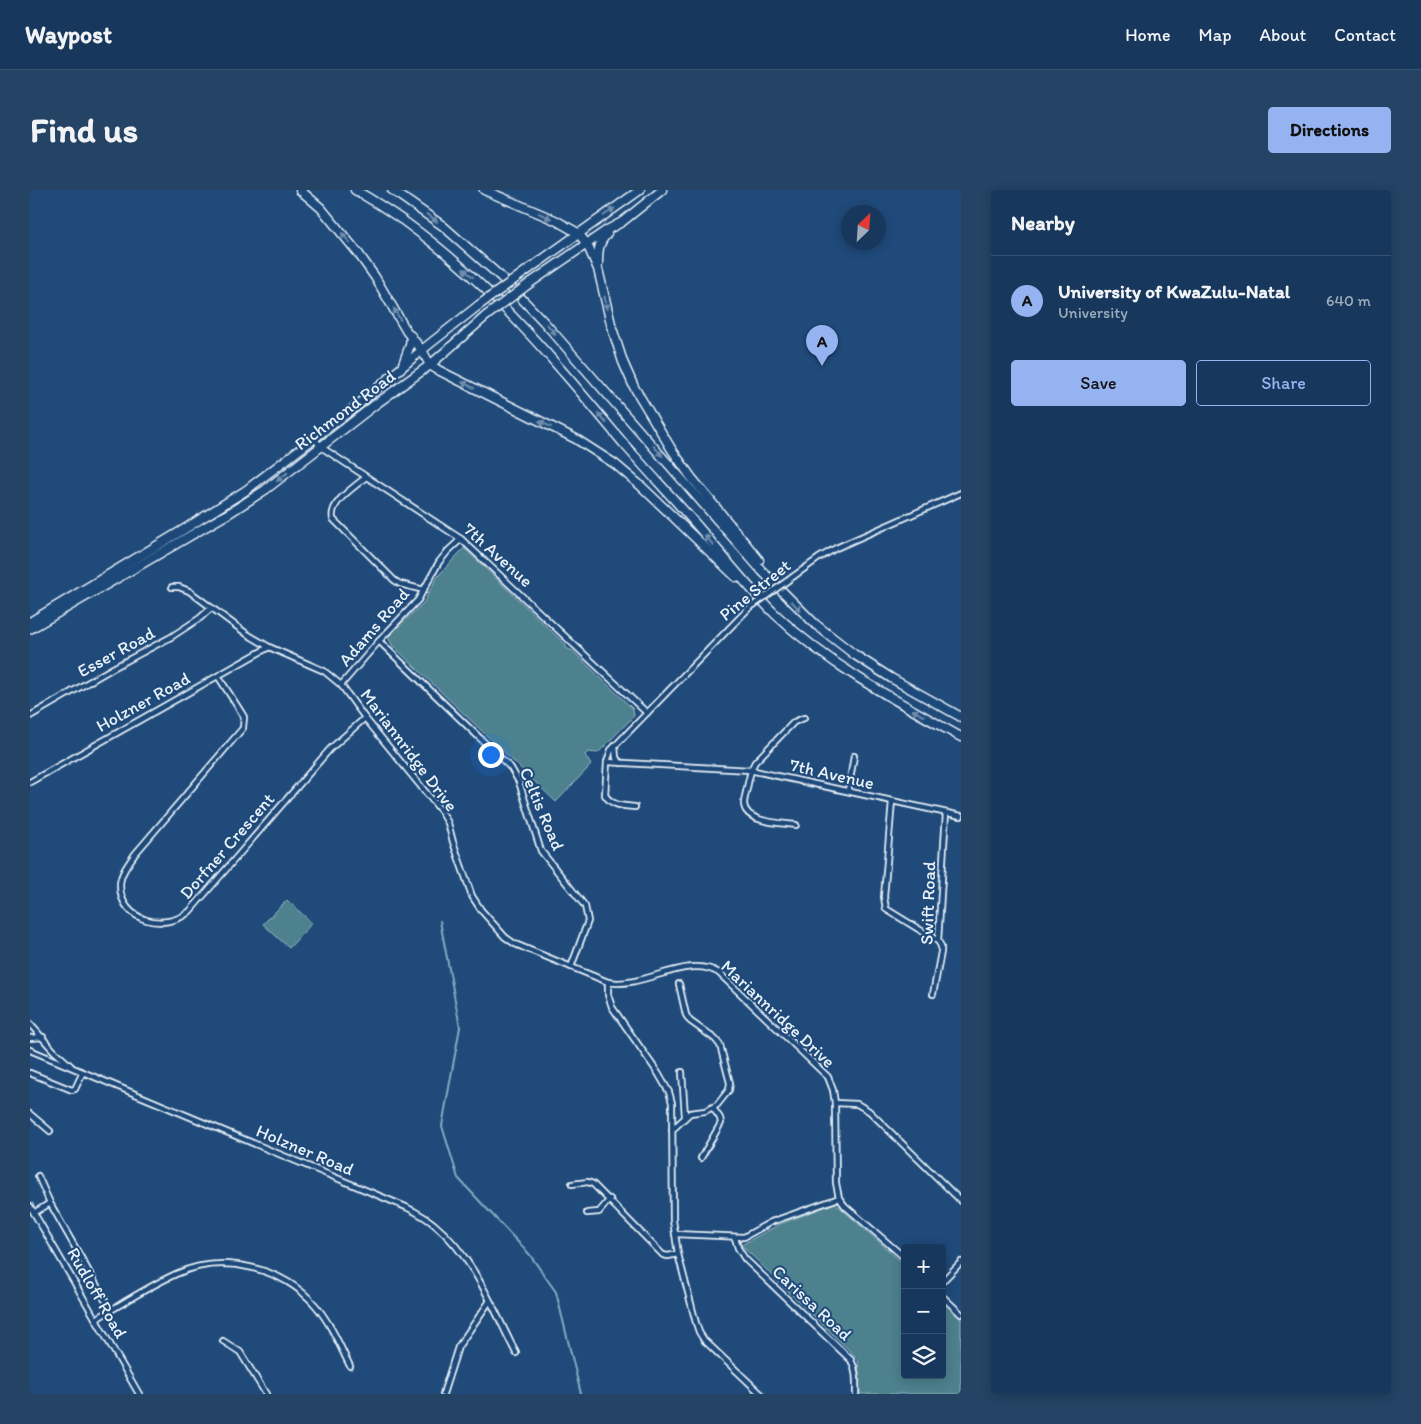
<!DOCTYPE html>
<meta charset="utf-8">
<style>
body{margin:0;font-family:Itim,sans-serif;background:#244365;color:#f1f3f6}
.controls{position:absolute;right:15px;bottom:15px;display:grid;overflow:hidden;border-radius:5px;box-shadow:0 2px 12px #0003}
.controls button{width:45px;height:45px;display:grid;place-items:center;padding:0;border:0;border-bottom:1px solid #365272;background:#17385c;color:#f1f3f6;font:25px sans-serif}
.compass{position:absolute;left:811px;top:15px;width:45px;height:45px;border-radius:50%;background:#17385c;box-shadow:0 2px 12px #0003;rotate:25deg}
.you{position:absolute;left:460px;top:564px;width:18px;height:18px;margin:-12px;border:4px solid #fff;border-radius:50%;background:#1a73e8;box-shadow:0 0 0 8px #1a73e833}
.badge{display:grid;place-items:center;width:32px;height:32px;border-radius:50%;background:#95b2f1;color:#111;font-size:16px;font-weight:700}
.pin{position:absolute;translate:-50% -41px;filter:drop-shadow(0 1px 2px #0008)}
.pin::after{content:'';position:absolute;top:26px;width:18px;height:15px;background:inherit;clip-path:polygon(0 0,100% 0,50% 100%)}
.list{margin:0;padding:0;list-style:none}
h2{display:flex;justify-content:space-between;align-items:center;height:65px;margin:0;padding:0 20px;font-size:21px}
h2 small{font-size:16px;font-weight:400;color:#9eacbb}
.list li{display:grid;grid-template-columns:32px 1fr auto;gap:15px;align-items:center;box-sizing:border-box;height:90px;padding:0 20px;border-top:1px solid #365272}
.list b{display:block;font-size:19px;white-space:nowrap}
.list p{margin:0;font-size:16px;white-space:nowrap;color:#9eacbb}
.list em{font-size:16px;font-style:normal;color:#9eacbb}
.actions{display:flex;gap:10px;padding:15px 20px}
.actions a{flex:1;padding:11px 0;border:1px solid #95b2f1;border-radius:5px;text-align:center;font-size:18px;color:#95b2f1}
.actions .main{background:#95b2f1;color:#111}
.icon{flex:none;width:28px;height:28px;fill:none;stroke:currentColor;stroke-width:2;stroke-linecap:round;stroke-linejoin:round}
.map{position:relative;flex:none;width:931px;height:1204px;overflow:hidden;border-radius:5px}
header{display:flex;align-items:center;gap:30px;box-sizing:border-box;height:70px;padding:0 25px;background:#17385c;border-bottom:1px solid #365272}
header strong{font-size:24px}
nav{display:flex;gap:28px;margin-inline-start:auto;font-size:18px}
.intro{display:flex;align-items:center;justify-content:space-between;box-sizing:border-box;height:120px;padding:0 30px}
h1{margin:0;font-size:35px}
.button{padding:12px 22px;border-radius:5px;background:#95b2f1;color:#111;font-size:18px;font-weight:700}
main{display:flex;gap:30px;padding:0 30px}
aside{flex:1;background:#17385c;border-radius:5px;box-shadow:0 2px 12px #0003}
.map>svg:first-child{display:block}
.green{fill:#4e818d;stroke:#9bb9c2}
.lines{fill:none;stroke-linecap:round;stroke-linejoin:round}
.stream{stroke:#86abc1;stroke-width:2}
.street-casing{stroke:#e8f1f8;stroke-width:8}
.highway-casing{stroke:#e8f1f8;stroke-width:11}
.street{stroke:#1f4a7a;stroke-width:4.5}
.highway{stroke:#1f4a7a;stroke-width:8}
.street-bridge-casing{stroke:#e8f1f8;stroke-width:8;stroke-linecap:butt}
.highway-bridge-casing{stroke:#e8f1f8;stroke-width:11;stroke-linecap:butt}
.street-bridge{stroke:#1f4a7a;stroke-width:4.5}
.highway-bridge{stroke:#1f4a7a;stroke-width:8}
.oneway{fill:#6f8dac}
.labels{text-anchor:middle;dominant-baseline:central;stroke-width:4;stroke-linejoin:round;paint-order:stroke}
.street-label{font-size:18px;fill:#e8f1f8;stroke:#1f4a7a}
</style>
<header>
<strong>Waypost</strong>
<nav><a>Home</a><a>Map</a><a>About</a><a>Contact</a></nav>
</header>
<div class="intro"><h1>Find us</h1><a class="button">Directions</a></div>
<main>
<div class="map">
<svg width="931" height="1204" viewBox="0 0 931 1204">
<rect width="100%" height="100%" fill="#1f4a7a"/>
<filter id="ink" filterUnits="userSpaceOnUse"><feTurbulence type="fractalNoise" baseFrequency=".02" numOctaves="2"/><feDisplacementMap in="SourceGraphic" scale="10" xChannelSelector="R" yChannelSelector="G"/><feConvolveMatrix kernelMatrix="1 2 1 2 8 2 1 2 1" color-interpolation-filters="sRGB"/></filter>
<g filter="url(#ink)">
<!-- green -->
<g class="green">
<polygon points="434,358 536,455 536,458 543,461 603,519 604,526 568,563 558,562 555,565 561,575 526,612 362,455 358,447 394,412 407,387"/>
<polygon points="257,710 282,733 259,758 233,734"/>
<polygon points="805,1013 875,1075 875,1185 912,1185 912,1110 931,1128 931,1204 830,1204 828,1169 711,1055 750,1034"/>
</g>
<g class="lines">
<!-- stream -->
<polyline class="stream" points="410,731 430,837 412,936 428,988 500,1065 526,1102 551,1204"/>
<!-- street casing -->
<g class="street-casing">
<g id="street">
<polyline points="284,248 291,257 431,349 617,523"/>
<path d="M336 287C325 297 299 312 303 329L364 390 370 394 394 400"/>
<polyline points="764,386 789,368 806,358 931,303"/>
<path d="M142 397H149L159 401 217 444 239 457 294 481 311 495 335 528 411 621 418 633 423 652 442 706 451 720 475 747 485 754 578 792C614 799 658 763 689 783L798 887 803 900 805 913 806 993 809 1008 815 1016 875 1068"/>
<polyline points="349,451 481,578 489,592 511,661 555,716 558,731 541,777"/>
<path d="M188 486 211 522 214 527 213 538 105 664C99 673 90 684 90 695 90 732 136 742 160 721L300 559 335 528"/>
<polyline points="311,495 349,451 388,410 409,372 418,361 431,349"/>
<polyline points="0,526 83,478 141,447 170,428 181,418"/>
<polyline points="585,556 586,568 591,573"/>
<polyline points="577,572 720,580 931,626"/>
<polyline points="0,592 239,457"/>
<polyline points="818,601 824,566"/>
<polyline points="862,611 854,707 856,719 908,751"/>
<path d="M605 617C593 616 582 616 575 605L577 572 581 560 718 419"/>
<path d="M766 635C752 633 715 633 714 614 714 609 716 603 717 598 719 589 720 580 725 572L764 532 774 528"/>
<polyline points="578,792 578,805 582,817 628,883 639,902 642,913 643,1030 648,1064 666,1133 669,1142 674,1150 731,1204"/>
<polyline points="903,804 911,762 911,756 908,751 916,623"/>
<polyline points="0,834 24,861 41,876"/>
<polyline points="0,848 13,847"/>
<path d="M0 860 376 1017C386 1022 396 1027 405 1035 443 1066 464 1120 486 1163"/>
<polyline points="652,882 655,926"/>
<polyline points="0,883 42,900 45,899 53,882"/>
<polyline points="805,913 827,914 839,921 931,1011"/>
<polyline points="0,924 20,941"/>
<polyline points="642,940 660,923 675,921 687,915 699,900 700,893 690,855 685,849 660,831 656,825 649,794"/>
<polyline points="671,968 691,933 690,928 683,918"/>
<polyline points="8,986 20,1013"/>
<polyline points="542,994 558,992 563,994 633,1065 638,1066 648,1064"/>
<polyline points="0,1016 109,1204"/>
<polyline points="4,1023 20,1013 75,1110"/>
<polyline points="557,1023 569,1022 580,1009"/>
<polyline points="645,1044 714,1047 741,1032 809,1008"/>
<path d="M705 1048 708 1058 715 1069 821 1170C827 1181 826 1192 826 1204"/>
<polyline points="912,1092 931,1072"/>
<polyline points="912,1106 931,1124"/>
<path d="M66 1129C92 1114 119 1096 146 1084 193 1063 253 1077 286 1116 301 1134 310 1156 320 1176"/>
<polyline points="193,1151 210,1162 236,1204"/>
<polyline points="413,1204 428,1157 459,1112"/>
</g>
</g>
<!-- highway casing -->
<g class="highway-casing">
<g id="highway">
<polyline points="270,0 291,18 328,63 345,87 377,142 392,160 400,175 408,180 546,249 585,274 611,296 706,387"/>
<path d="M325 0C434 61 515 159 594 254 621 285 650 315 677 347 699 373 720 400 745 424 800 476 866 511 931 547"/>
<polyline points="362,0 413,36 471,87 514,132 732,381 785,434 825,465 861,488 931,527"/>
<polyline points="454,0 525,30 548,43 557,54 568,79 582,138 593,172 604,197 642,260 661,287 729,370"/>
<path d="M568 74C568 62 568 53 577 44"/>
<polyline points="499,79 610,0"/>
<polyline points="500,93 577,40 592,32 632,0"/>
<polyline points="373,174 380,155 381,146"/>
<polyline points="0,432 153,340 215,301 329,214 392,160 449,115"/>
<polyline points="0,439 201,322 235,300 346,214 400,175 456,126"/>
</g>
</g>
<!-- street -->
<use href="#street" class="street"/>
<!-- highway -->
<use href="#highway" class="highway"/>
<!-- street-bridge casing -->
<g class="street-bridge-casing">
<polyline id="street-bridge" points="718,419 764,386"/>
</g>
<!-- highway-bridge casing -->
<g class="highway-bridge-casing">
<g id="highway-bridge">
<polyline points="449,115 499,79"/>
<polyline points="456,126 500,93"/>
</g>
</g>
<!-- street-bridge -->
<use href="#street-bridge" class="street-bridge"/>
<!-- highway-bridge -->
<use href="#highway-bridge" class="highway-bridge"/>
</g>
<!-- one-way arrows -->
<defs><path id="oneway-solid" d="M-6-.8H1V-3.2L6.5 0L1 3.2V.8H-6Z" transform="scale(1.25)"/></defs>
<g class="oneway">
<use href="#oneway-solid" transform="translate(579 22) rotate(-35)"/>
<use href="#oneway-solid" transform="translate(515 26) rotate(24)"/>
<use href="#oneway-solid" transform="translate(402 28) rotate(36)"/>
<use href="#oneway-solid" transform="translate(316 48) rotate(-129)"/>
<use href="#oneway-solid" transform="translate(438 83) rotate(-140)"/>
<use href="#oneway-solid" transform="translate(576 113) rotate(77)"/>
<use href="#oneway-solid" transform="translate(367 124) rotate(-120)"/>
<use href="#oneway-solid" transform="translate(521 139) rotate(49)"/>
<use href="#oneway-solid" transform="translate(438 195) rotate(-154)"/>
<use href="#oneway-solid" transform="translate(572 228) rotate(-130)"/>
<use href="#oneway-solid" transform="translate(515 234) rotate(-154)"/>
<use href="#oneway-solid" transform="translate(628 261) rotate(49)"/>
<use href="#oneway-solid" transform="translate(252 287) rotate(142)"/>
<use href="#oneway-solid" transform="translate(679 350) rotate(-130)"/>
<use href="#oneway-solid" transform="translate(766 416) rotate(46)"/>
<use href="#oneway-solid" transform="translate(888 523) rotate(-151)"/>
</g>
</g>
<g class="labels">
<!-- street labels -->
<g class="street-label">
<text transform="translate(315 220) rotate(-37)">Richmond Road</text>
<text transform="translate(468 365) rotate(42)">7th Avenue</text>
<text transform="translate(725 400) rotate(-39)">Pine Street</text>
<text transform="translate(344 437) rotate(-49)">Adams Road</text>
<text transform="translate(86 462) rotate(-29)">Esser Road</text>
<text transform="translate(113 512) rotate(-29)">Holzner Road</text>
<text transform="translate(379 560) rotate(53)">Mariannridge Drive</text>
<text transform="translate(802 584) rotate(13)">7th Avenue</text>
<text transform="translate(512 619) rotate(67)">Celtis Road</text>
<text transform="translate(197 656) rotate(-49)">Dorfner Crescent</text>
<text transform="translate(898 713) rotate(-88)">Swift Road</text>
<text transform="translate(748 824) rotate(43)">Mariannridge Drive</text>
<text transform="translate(275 960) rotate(23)">Holzner Road</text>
<text transform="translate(67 1103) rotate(60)">Rudloff Road</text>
<text transform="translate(782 1113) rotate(43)">Carissa Road</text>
</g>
</g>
</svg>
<div class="controls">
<button>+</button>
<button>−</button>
<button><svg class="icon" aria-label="layers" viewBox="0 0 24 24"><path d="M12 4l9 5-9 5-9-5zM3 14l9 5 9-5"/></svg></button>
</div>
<svg class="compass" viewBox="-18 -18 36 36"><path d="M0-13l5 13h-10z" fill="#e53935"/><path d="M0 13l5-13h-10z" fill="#9eacbb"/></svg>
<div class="you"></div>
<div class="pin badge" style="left:792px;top:176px">A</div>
</div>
<aside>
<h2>Nearby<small></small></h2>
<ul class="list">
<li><span class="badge">A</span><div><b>University of KwaZulu-Natal</b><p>University</p></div><em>640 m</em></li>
</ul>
<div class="actions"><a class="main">Save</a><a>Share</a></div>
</aside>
</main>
